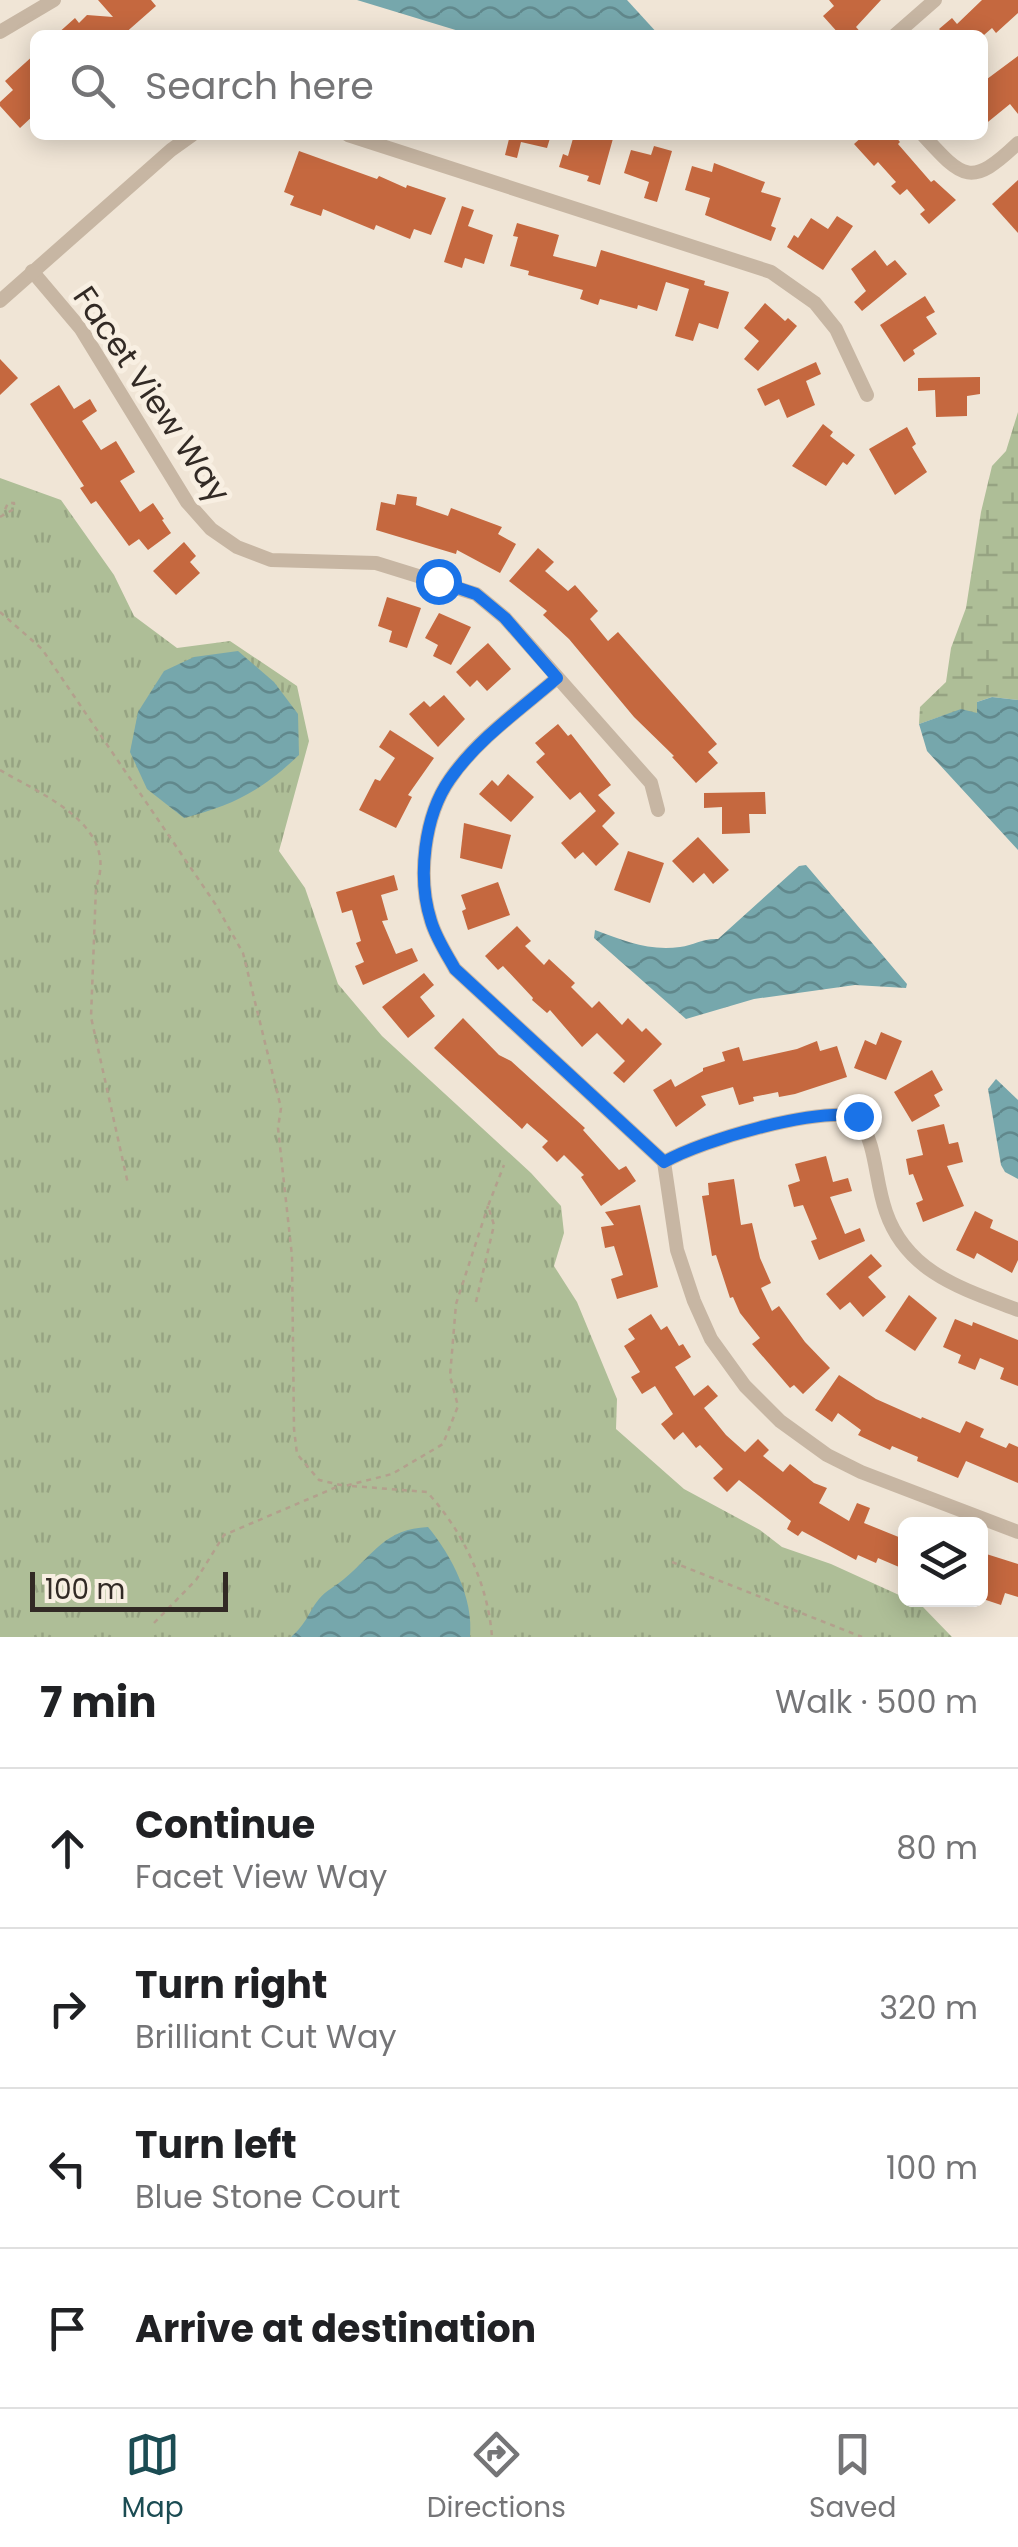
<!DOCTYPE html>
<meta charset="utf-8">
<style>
body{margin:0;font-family:Poppins,sans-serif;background:#f6f6f6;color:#202124}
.controls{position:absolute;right:30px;bottom:30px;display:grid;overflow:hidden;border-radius:15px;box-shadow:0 5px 25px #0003}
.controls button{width:90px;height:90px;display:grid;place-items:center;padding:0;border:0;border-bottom:2px solid #e0e0e0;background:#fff;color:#202124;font:50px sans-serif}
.scale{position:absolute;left:30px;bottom:25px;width:198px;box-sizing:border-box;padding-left:10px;border:5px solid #322a25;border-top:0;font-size:28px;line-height:35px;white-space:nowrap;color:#322a25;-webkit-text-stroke:8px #f8efe2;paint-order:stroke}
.stop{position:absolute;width:30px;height:30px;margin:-22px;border:8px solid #1a73e8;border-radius:50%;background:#fff}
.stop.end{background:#1a73e8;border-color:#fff;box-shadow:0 2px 10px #0008}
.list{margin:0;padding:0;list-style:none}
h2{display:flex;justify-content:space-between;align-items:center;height:130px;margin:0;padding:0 40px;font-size:42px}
h2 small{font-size:32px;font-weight:400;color:#757577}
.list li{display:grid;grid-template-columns:65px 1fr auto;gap:30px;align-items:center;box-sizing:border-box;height:160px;padding:0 40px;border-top:2px solid #e0e0e0}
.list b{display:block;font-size:38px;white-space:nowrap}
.list p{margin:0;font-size:32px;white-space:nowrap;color:#757577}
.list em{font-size:32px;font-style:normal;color:#757577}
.icon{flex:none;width:55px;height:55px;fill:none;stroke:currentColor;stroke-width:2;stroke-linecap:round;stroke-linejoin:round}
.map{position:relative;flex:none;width:1018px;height:1637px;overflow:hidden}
.search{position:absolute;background:#fff;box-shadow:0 5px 25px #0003;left:30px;right:30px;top:30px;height:110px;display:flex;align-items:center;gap:25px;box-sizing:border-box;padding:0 35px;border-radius:15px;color:#757577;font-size:38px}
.sheet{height:770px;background:#fff}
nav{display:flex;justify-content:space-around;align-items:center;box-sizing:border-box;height:140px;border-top:2px solid #e0e0e0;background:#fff;font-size:28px;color:#757577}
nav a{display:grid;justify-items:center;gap:5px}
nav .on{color:#1b4c53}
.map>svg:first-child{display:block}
.grass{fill:url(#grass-tufts)}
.wetland{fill:url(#wetland-marsh)}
.water{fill:url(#water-waves)}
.building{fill:#c5683f}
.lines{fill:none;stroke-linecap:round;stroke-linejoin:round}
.path{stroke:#b3a08d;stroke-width:2.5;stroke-dasharray:5 5;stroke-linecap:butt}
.minor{stroke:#c7b6a3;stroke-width:14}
.route{stroke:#1a73e8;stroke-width:12}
.labels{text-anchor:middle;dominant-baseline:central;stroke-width:10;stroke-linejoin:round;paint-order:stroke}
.street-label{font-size:32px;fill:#322a25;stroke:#f8efe2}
</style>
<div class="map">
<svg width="1018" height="1637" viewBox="0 0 1018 1637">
<defs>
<pattern id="grass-tufts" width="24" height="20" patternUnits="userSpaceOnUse" patternTransform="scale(2.5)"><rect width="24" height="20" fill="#aebe97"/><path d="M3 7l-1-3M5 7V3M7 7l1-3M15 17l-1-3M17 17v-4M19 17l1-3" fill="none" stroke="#96a382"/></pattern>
<pattern id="wetland-marsh" width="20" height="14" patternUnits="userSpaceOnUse" patternTransform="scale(2.5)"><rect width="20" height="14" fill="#aebe97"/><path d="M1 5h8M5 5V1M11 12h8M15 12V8" fill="none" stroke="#96a382"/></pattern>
<pattern id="water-waves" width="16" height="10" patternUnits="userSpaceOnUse" patternTransform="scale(2.5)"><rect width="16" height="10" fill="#76a7ac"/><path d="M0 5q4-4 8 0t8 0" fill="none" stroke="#61888c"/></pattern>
</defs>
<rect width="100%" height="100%" fill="#f0e5d6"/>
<!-- grass -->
<polygon class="grass" points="0,478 61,500 114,575 134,616 177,648 230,641 297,686 309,741 279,851 305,888 338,984 382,1036 531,1173 561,1206 564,1233 554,1266 577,1302 617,1399 616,1429 684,1489 760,1530 782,1547 831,1564 921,1605 952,1637 0,1637"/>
<!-- wetland -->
<polygon class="wetland" points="1018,412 1018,700 992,697 977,702 978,713 945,715 919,724 920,707 946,682 951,648 966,608 981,512 992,466 1006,451"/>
<!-- water -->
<g class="water">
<polygon points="357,0 627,0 659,35 472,35"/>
<path d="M238 651 274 682 298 714 299 755C261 791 234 805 184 818L147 789 130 752 138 712 164 671 194 657Z"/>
<polygon points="992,697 1018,700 1018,850 927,751 919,724 961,709 977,713 977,702"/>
<path d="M806 865 907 984 906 988 855 985 754 999 686 1019 594 938 595 930C625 941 648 951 680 947 694 945 704 938 718 939L799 866Z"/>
<polygon points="996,1079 1018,1100 1018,1179 1005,1172 1001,1165 988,1089"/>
<path d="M428 1527C452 1556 474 1599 470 1637H291C308 1622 307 1614 319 1599 325 1591 336 1586 344 1579 375 1553 385 1529 428 1527Z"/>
</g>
<!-- building -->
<g class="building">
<polygon points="98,0 151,0 156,6 123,35 56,35 75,18 79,23 87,15 113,17"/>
<polygon points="829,0 881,0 856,27 863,35 840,35 823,16 834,6"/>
<polygon points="982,0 1018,0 1018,13 996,33 992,28 984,35 945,35 939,29 952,18 957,24"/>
<polygon points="35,54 35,114 20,128 0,106 0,102 13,90 5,81"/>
<polygon points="1018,56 1018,114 1010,104 983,126 983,82"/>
<polygon points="506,135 551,135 547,148 521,142 517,158 505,155 509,139"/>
<polygon points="574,135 594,138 595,135 614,135 600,185 587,181 589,176 559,167 563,154 568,156"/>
<polygon points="864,135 894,135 900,142 898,144 931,182 934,180 956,200 929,224 920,214 925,210 907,189 900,195 891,186 896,182 878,162 874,166 854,144"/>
<polygon points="654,146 672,151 657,202 644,198 649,182 624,173 631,150 651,155"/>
<polygon points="299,151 377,179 379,176 406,188 407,185 446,198 431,235 414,229 410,239 376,225 374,230 323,209 321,216 290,205 294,196 284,192"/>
<polygon points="714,163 765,182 761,192 781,198 771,226 776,228 771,241 705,215 710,198 685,190 692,166 712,172"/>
<polygon points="1018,180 1018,233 992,204"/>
<polygon points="462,206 474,210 468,226 493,235 484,264 465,258 462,268 444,262"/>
<polygon points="837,216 853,226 823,270 787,247 794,235 798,238 811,218 828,229"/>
<polygon points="517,223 559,235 553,256 596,267 601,250 705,281 704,285 729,292 718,329 699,323 693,341 675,336 689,289 666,282 657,311 638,305 637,309 600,299 598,305 580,299 583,290 528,275 529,271 510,266 518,237 513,236"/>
<polygon points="875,250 887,266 895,260 907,274 862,311 854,302 866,291 851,269"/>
<polygon points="925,296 935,312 926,317 937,334 913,350 915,354 904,362 880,325"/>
<polygon points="765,303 785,321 788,318 797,326 758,371 744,359 759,341 744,328"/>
<polygon points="0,359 18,378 0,395"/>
<polygon points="816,362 821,374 806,381 815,405 787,418 779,399 765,406 757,389"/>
<polygon points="980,377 980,394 967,396 967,416 936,417 935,390 918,391 918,378"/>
<polygon points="59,385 74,409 90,399 97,411 82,421 101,450 116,441 135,472 120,481 140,512 153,503 164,519 162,520 171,533 148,550 139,539 129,546 96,501 91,504 80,488 84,486 30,404"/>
<polygon points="823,424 833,432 830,436 855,455 847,465 843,462 826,486 792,466"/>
<polygon points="907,427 916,444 912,447 927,472 895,495 869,449"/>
<polygon points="397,494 417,497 416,505 448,516 451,508 502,527 498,534 516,544 500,573 457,550 456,554 376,530 381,502 395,505"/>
<polygon points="184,542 196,556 190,562 200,573 176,595 153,571"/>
<polygon points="538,548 554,562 545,571 568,591 575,585 598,611 590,619 608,641 618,632 717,744 708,752 718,763 696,783 672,757 674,756 634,717 569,639 543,615 547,611 509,581"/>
<polygon points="387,597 421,608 407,648 389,642 392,631 378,626"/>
<polygon points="439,613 471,627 451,665 433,656 438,645 425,638"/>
<polygon points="488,643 511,669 487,691 477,680 470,687 456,672"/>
<polygon points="444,695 465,719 438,747 409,714 424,701 430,707"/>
<polygon points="558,724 568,736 571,734 611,785 598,795 615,813 602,826 619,844 596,866 583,852 575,859 561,843 596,811 580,792 570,800 536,762 545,754 535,743"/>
<polygon points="390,730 434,758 408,795 412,797 396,828 359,810 375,779 380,781 395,758 379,747"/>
<polygon points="508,774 534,797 511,822 479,794 492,780 498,786"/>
<polygon points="765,792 766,814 749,814 750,833 722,834 722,807 704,808 704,793"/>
<polygon points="464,823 511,835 502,869 460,858"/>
<polygon points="698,837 729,870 713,884 704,873 693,883 672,861"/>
<polygon points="628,851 664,863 650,903 614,890"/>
<polygon points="394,875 398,890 381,895 388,920 382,921 396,954 412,948 418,961 363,985 355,966 364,962 356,943 361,941 352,910 342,913 336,892"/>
<polygon points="498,882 510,915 468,930 462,911 466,909 461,895"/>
<polygon points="517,926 531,941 525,946 544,965 549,959 575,983 571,987 592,1008 599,1001 622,1025 628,1018 642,1032 646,1028 662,1044 624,1083 613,1073 625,1061 597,1033 582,1047 550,1010 547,1013 532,1000 533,998 503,966 498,970 485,956"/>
<polygon points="424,973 434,985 420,997 435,1016 408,1038 382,1007"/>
<polygon points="463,1018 499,1055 511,1061 585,1128 583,1130 619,1170 626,1166 636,1181 601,1206 581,1177 584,1175 564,1155 557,1162 542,1147 548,1141 527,1123 522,1129 434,1048"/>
<polygon points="881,1032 902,1041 886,1080 854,1068 865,1040 876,1045"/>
<polygon points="817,1041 820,1051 837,1046 847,1077 795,1094 779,1097 778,1092 753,1097 754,1101 739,1105 733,1087 701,1096 706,1105 676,1127 653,1090 671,1079 675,1087 703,1071 703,1068 725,1061 722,1052 739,1047 743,1061 797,1049"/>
<polygon points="932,1070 943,1090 934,1095 940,1106 912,1122 894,1092"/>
<polygon points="944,1124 949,1144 958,1142 963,1162 947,1166 964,1206 923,1222 916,1203 923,1200 913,1174 909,1175 906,1159 923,1155 917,1130"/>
<polygon points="826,1156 833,1182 848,1178 852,1191 830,1197 845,1234 860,1228 865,1241 819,1260 811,1241 817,1239 803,1205 794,1207 788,1185 800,1181 795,1164"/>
<polygon points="734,1179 741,1225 752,1223 760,1258 771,1283 761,1288 772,1311 779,1306 805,1342 830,1368 803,1394 794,1385 790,1388 752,1344 760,1338 740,1313 733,1297 730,1298 716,1255 712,1256 702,1196 709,1195 708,1183"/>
<polygon points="640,1205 658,1287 617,1299 611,1279 623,1275 614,1246 605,1248 601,1227 614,1225 605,1212"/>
<polygon points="975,1211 993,1220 990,1228 1018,1241 1018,1260 1012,1273 977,1253 974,1259 956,1250"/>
<polygon points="871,1254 882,1266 868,1277 886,1297 863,1317 850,1302 840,1310 826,1294"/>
<polygon points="909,1295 937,1318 915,1351 885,1331"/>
<polygon points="651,1314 661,1330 667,1326 679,1346 683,1344 691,1357 675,1367 694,1396 708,1385 718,1396 704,1408 726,1435 745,1452 758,1439 769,1450 763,1456 783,1472 790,1464 814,1483 827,1488 819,1503 849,1521 857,1503 870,1508 864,1523 906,1540 906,1570 878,1558 876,1563 858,1555 856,1560 802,1531 798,1536 787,1529 791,1521 739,1480 727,1492 713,1478 723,1469 700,1445 696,1448 683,1432 674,1440 661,1424 673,1414 655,1386 642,1394 631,1377 640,1372 624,1346 635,1339 628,1329"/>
<polygon points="955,1319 972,1326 973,1322 1018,1340 1018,1386 1000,1379 1004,1368 980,1358 975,1370 958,1363 961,1355 943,1347"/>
<polygon points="839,1375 876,1399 921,1419 922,1417 960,1433 966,1421 984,1429 980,1437 1006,1448 1009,1443 1018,1447 1018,1483 966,1461 958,1478 917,1461 918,1457 892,1446 890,1450 858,1435 861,1430 838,1413 832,1422 815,1410"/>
<polygon points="980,1552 1018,1564 1018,1597 1005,1593 1001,1605 980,1598"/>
</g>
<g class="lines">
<!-- path -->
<g class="path">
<polyline points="0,517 14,509 14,503 8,503 3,514"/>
<polyline points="0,612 42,649 216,905 243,953 281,1108 278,1128 292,1256 294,1429 297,1454 319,1480 345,1486 392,1474 443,1444 458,1406 450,1376 456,1304 488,1206"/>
<path d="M0 770C42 795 120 825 96 887L91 1017 128 1184"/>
<polyline points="476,1302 494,1225 488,1206 504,1165"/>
<path d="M352 1486 427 1492C463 1531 488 1584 492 1637"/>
<polyline points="672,1562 862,1637"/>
<polyline points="154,1623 196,1580 224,1535 339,1486"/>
</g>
<!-- minor -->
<g class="minor">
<polyline points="0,32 54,0"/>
<polyline points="895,35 935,0"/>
<polyline points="348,135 771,272 815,303 836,329 867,395"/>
<path d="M923 135C963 179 971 188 1018 143"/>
<polyline points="32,271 81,329 187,502 211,529 237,547 271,560 376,563 476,594 505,618 651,783 658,810"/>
<polyline points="0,301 171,150 192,135"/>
<path d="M557 678C521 709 477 739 450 779 424 816 417 878 431 921 436 938 446 953 455 969L664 1162 677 1250 694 1301 711 1339 745 1386 780 1421 827 1455 861 1472 1018 1532"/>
<path d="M664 1162C705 1139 812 1109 858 1116 878 1150 874 1178 886 1212 907 1273 963 1289 1018 1310"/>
</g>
</g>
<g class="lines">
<!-- route -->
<path class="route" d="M438 581 476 594 505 618 557 678C521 709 478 739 450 779 424 816 417 878 431 921 436 938 446 953 455 969L664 1162C705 1139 812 1109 858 1116"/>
</g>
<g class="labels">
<!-- street labels -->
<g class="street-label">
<text transform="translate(152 394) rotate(56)">Facet View Way</text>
</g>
</g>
</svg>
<div class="controls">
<button><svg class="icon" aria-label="layers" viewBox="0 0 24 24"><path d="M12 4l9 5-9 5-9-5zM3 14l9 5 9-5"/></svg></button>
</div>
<div class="scale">100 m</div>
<div class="stop" style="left:438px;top:581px"></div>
<div class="stop end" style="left:858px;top:1116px"></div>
<div class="search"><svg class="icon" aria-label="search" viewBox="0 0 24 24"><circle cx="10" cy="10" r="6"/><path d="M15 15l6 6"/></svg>Search here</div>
</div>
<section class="sheet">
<h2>7 min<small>Walk · 500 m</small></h2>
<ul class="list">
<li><svg class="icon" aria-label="ahead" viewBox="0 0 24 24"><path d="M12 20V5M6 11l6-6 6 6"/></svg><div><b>Continue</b><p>Facet View Way</p></div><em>80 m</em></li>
<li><svg class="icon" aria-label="right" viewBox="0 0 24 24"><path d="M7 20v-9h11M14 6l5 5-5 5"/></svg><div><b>Turn right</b><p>Brilliant Cut Way</p></div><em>320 m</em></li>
<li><svg class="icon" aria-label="left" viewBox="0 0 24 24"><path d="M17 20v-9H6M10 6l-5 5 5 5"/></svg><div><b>Turn left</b><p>Blue Stone Court</p></div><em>100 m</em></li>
<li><svg class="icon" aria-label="arrive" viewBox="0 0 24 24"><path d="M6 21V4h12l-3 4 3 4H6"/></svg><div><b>Arrive at destination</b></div></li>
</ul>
</section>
<nav>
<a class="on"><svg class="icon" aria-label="map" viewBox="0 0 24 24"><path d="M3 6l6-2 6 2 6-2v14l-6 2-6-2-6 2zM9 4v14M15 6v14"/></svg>Map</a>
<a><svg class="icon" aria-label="directions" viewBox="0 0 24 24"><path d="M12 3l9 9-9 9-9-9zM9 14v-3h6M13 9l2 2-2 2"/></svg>Directions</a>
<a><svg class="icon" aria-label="saved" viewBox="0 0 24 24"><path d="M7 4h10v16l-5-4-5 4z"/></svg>Saved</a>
</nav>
